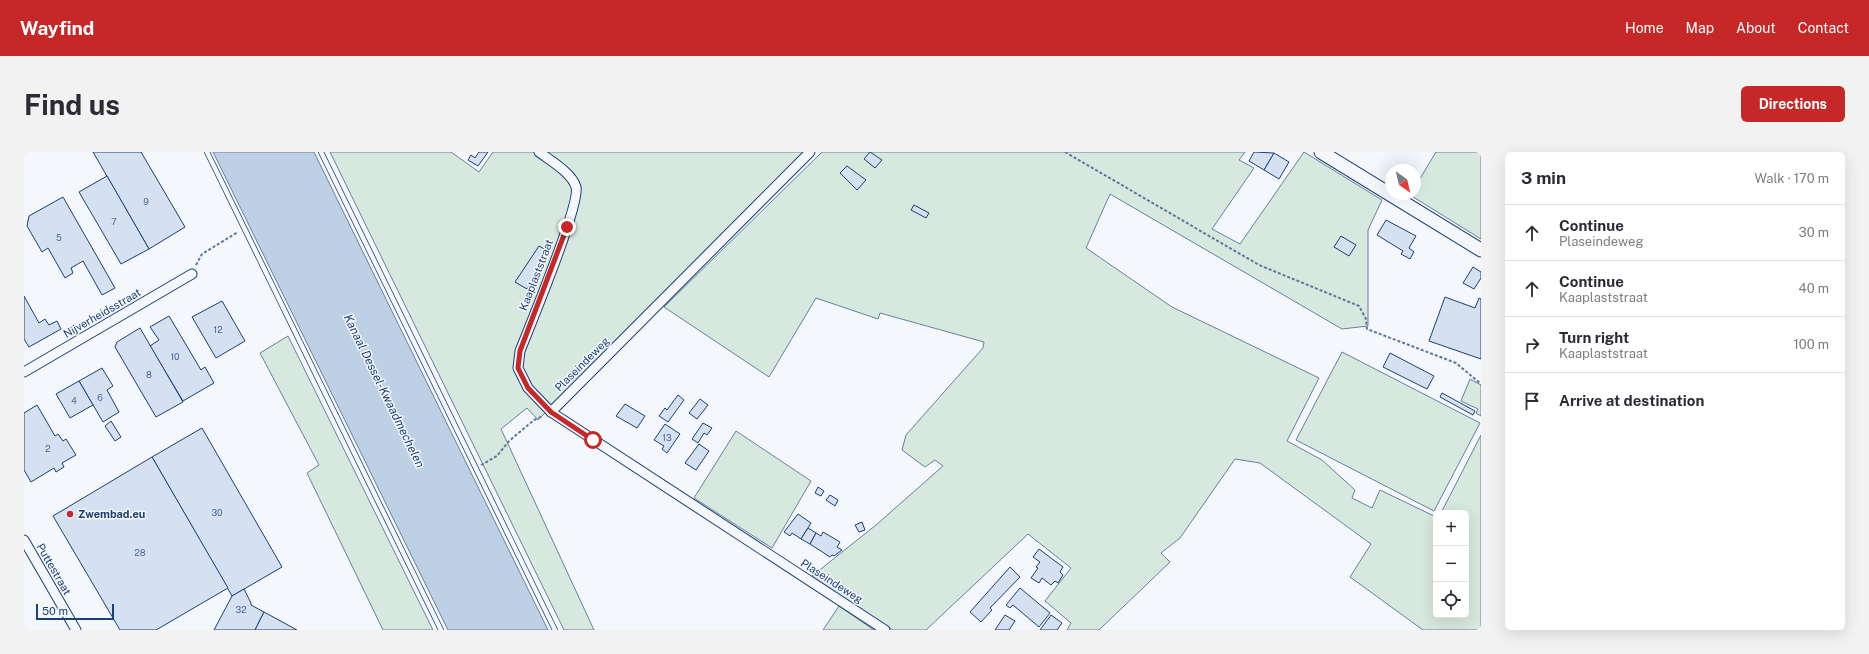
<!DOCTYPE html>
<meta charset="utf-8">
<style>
body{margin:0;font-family:"Public Sans",sans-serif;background:#f2f2f3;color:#2b2b33}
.controls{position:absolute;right:12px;bottom:12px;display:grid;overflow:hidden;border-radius:6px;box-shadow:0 4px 16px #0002}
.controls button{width:36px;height:36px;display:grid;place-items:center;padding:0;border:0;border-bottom:1px solid #e1e1e2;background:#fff;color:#2b2b33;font:20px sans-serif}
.compass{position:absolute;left:1361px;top:12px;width:36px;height:36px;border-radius:50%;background:#fff;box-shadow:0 4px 16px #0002;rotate:146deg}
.scale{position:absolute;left:12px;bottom:10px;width:78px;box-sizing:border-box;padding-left:4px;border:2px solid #1d3f73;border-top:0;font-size:11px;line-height:14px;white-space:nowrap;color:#1d3f73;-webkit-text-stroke:3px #f4f7fb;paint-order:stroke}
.stop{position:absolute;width:12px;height:12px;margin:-9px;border:3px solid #c62828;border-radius:50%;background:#fff}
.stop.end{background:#c62828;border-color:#fff;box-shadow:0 1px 4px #0008}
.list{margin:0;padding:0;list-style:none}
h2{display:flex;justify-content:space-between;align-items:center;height:52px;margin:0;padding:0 16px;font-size:17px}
h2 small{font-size:13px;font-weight:400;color:#7c7c81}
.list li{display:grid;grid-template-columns:26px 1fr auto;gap:12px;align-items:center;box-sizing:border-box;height:56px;padding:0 16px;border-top:1px solid #e1e1e2}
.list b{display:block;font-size:15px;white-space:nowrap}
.list p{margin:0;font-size:13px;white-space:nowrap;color:#7c7c81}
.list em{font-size:13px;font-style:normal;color:#7c7c81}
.icon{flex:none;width:22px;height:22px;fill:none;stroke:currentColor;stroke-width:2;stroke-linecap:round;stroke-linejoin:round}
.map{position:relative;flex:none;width:1457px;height:478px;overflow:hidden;border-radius:6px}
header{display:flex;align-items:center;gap:24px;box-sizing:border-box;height:56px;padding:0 20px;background:#c62828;color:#fff}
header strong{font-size:19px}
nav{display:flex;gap:22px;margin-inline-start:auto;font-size:14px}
.intro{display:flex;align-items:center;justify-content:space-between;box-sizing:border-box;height:96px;padding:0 24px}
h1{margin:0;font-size:28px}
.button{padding:10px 18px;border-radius:6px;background:#c62828;color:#fff;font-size:14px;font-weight:700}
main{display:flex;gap:24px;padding:0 24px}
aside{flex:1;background:#fff;border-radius:6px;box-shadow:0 4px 16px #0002}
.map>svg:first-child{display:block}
.green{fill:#d7e8df;stroke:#687fa3}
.water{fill:#bed0e5;stroke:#687fa3}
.building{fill:#d5e0f0;stroke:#1d3f73}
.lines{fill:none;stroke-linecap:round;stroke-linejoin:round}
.lane-casing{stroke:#1d3f73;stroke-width:6}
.street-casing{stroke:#1d3f73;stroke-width:11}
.secondary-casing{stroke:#1d3f73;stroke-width:15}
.path{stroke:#5e769c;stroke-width:2;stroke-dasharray:3 2;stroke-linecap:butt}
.lane{stroke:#f4f7fb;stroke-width:4.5}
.street{stroke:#f4f7fb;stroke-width:9}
.secondary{stroke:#f4f7fb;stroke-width:13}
.route{stroke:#c62828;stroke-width:5}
.poi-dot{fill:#c62828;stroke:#f4f7fb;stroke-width:1.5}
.labels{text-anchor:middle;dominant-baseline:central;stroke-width:3;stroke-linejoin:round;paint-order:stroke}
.number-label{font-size:9px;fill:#4b6792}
.street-label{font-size:11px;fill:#1d3f73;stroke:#f4f7fb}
.poi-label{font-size:11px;font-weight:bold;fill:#1d3f73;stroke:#f4f7fb;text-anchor:start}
.water-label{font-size:12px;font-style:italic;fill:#1d3f73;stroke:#f4f7fb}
</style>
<header>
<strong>Wayfind</strong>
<nav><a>Home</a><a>Map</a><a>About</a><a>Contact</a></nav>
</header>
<div class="intro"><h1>Find us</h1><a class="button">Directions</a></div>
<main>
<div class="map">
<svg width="1457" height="478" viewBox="0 0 1457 478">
<rect width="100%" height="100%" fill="#f4f7fb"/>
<!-- green -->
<g class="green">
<polygon points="306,0 427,0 455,20 469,0 781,0 747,32 514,268 503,256 477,277 570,478 540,478"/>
<polygon points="798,0 1221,0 1215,8 1230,16 1188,77 1216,92 1280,0 1358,48 1344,78 1344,174 1318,177 1086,42 1062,96 1148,155 1295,226 1263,289 1298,308 1331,338 1328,346 1348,356 1356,338 1412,365 1412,463 1442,463 1442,361 1417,361 1457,283 1457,478 1399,478 1326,425 1347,392 1236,311 1211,307 1156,386 1137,401 1146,410 1075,478 1043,478 1047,471 1021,449 1047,416 1004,382 902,478 869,478 788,424 852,373 919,314 911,308 901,315 878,298 882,283 959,196 960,190 856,161 854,167 792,146 745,225 640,155"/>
<polygon points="1412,0 1457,0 1457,87 1386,43 1391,42 1391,35"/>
<polygon points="264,184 409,478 359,478 283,321 295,313 236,201"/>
<polygon points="1318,200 1456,271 1410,359 1272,288"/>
<polygon points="1446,227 1457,233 1457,264 1452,261 1454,257 1437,249"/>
<polygon points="712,279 787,329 748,396 670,346"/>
<polygon points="815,454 850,478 799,478"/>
</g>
<!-- water -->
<polygon class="water" points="189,0 290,0 524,478 424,478"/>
<!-- building -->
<g class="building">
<polygon points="69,0 117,0 161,75 125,97"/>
<polygon points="455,0 464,0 454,14 444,8 447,3 451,6"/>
<polygon points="846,0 858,8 851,16 840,7"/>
<polygon points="1230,0 1250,1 1240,18 1225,9"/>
<polygon points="1250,1 1265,10 1255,27 1240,18"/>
<polygon points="823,14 842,28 833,38 816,21"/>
<polygon points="83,24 125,97 97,112 55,40"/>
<polygon points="39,45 91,136 78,143 59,109 47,116 49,121 41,126 24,96 18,100 3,74 5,64"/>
<polygon points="890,53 905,61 902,66 887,58"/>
<polygon points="1362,68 1392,84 1385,96 1390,100 1386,107 1377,102 1379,99 1353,83"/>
<polygon points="1317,84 1332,93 1325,104 1310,95"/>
<polygon points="515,94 524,99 513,115 516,117 503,137 491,130"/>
<polygon points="1449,115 1457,120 1457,126 1450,137 1439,131"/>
<polygon points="0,144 15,171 21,167 25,173 33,169 37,177 5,195 0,187"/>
<polygon points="1421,145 1451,156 1455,146 1457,147 1457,207 1405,189"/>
<polygon points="198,149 221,189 192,206 168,165"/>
<polygon points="145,164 177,218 181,215 190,231 159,249 126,194 135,188 126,175"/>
<polygon points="116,176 159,250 132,265 91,195 93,190"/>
<polygon points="1366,201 1410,224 1403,237 1359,215"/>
<polygon points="78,216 89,234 83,238 95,260 79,270 55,229"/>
<polygon points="55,229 69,253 46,266 32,242"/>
<polygon points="1418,241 1451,259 1449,263 1416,245"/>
<polygon points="654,243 660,248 644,270 635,264 641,256 643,258"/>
<polygon points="676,247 684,253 673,267 665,261"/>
<polygon points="601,252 621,264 613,276 592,264"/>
<polygon points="13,253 31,284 34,282 39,289 42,287 52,303 38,311 40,315 32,320 30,316 7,330 0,318 0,261"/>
<polygon points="87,269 97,285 91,289 81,274"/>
<polygon points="679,271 688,276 683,283 680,281 674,291 668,287"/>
<polygon points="641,272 656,282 643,301 638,297 640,294 630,288"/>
<polygon points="178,276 258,415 208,444 128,305"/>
<polygon points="675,292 685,299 672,318 661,311"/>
<polygon points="128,305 204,436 132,478 96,478 29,364"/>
<polygon points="794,335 800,339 797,344 791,341"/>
<polygon points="806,343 814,348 811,354 802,348"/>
<polygon points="774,362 787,371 777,387 768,381 766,384 760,380"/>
<polygon points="838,370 841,378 835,380 831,373"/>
<polygon points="784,376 792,381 786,392 777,387"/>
<polygon points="799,380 816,390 813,395 818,398 810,404 808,403 806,405 786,392 792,381 797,384"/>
<polygon points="1015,397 1039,415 1036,420 1039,423 1034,431 1031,429 1027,433 1018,426 1015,431 1007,426 1014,416 1012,415 1016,410 1009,405"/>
<polygon points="986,415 996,425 966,456 968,458 957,470 946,460"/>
<polygon points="996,436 1026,461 1015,475 989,453 986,456 982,453"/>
<polygon points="220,437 227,451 227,453 240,460 231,478 190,478 208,444"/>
<polygon points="240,460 273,478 231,478"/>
<polygon points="981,463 991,469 985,478 971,478"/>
<polygon points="1027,463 1038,471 1033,478 1016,478"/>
</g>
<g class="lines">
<!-- lane casing -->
<g class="lane-casing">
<g id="lane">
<polyline points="183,0 417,478"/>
<polyline points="297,0 531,478"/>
</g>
</g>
<!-- street casing -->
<g class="street-casing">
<g id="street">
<path d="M515 0C527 9 548 21 552 35 557 51 505 176 496 199L494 216 504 236 527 260 861 478"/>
<polyline points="0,220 168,122"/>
<polyline points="527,260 786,0"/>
<polyline points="0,388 52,478"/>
</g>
</g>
<!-- secondary casing -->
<g class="secondary-casing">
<polyline id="secondary" points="1297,0 1457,98"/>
</g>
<!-- path -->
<g class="path">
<polyline points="1041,0 1235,113 1335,154 1342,167 1343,177 1432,211 1457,232"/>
<polyline points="172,113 178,102 214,80"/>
<polyline points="457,313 473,304 485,289 510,268 519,264"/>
</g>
<!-- lane -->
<use href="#lane" class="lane"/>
<!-- street -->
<use href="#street" class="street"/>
<!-- secondary -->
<use href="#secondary" class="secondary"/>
</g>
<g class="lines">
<!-- route -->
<polyline class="route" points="543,75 496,199 494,216 504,236 527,260 569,288"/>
</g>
<!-- markers -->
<circle class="poi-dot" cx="46" cy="362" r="4"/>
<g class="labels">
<!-- number labels -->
<g class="number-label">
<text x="122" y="49">9</text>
<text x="90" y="69">7</text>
<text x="35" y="85">5</text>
<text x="194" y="177">12</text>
<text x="151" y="204">10</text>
<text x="125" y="222">8</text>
<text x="76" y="245">6</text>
<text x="50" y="248">4</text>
<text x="643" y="285">13</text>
<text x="24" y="296">2</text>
<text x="193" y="360">30</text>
<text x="116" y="400">28</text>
<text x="217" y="457">32</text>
</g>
<!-- street labels -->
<g class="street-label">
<text transform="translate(512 123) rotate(-69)">Kaaplaststraat</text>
<text transform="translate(78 161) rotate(-30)">Nijverheidsstraat</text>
<text transform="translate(558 212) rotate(-45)">Plaseindeweg</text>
<text transform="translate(30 417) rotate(60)">Puttestraat</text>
<text transform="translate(808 429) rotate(33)">Plaseindeweg</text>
</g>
<!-- poi labels -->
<g class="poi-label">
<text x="54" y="362">Zwembad.eu</text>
</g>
<!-- water labels -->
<g class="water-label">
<text transform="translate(360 239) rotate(64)">Kanaal Dessel-Kwaadmechelen</text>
</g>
</g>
</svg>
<div class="controls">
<button>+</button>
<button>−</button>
<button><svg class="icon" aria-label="locate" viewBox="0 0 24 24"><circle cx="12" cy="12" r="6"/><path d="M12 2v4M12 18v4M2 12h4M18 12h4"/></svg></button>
</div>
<svg class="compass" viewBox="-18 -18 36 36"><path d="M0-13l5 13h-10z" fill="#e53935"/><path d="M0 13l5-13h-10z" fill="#7c7c81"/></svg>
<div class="scale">50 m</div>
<div class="stop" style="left:569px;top:288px"></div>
<div class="stop end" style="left:543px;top:75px"></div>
</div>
<aside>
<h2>3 min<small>Walk · 170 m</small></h2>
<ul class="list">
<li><svg class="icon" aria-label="ahead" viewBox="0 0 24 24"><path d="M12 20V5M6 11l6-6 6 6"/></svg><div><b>Continue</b><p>Plaseindeweg</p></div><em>30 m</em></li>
<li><svg class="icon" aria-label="ahead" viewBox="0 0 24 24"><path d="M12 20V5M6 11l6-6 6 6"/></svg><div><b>Continue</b><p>Kaaplaststraat</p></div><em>40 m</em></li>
<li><svg class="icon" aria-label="right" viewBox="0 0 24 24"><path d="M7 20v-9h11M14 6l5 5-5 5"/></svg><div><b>Turn right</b><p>Kaaplaststraat</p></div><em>100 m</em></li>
<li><svg class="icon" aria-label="arrive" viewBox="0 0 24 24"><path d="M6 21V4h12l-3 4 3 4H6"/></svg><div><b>Arrive at destination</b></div></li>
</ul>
</aside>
</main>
